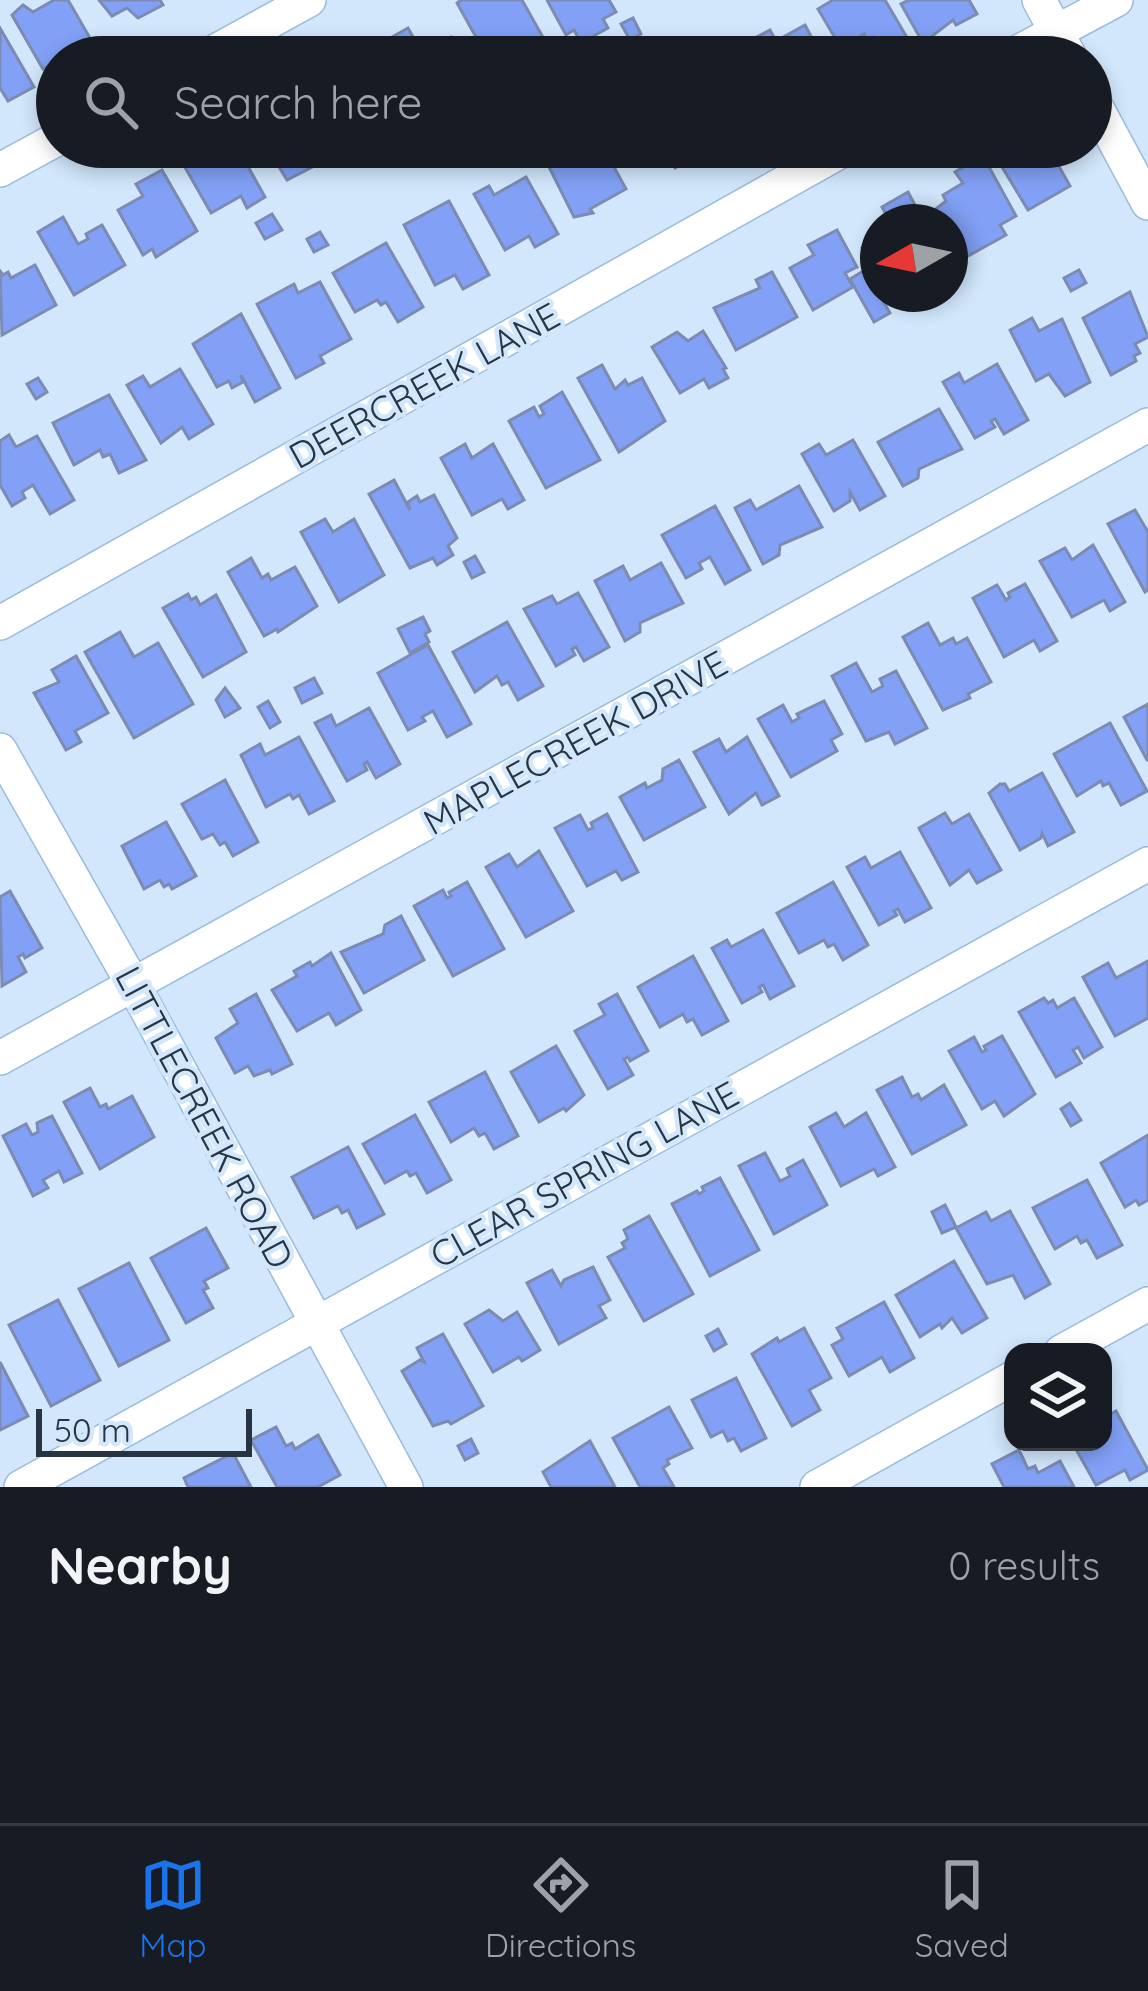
<!DOCTYPE html>
<style>
body{margin:0;font-family:Quicksand,sans-serif;background:#20242c;color:#f1f3f6}
.controls{position:absolute;right:36px;bottom:36px;display:grid;overflow:hidden;border-radius:24px;box-shadow:0 6px 18px #0003}
.controls button{width:108px;height:108px;display:grid;place-items:center;padding:0;border:0;border-bottom:3px solid #363941;background:#171b24;color:#f1f3f6;font:60px sans-serif}
.compass{position:absolute;left:860px;top:204px;width:108px;height:108px;border-radius:50%;background:#171b24;box-shadow:0 6px 18px #0003;rotate:261deg}
.scale{position:absolute;left:36px;bottom:30px;width:216px;box-sizing:border-box;padding-left:12px;border:6px solid #273542;border-top:0;font-size:33px;line-height:42px;white-space:nowrap;color:#273542;-webkit-text-stroke:9px #d2e7fc;paint-order:stroke}
.list{margin:0;padding:0;list-style:none}
h2{display:flex;justify-content:space-between;align-items:center;height:156px;margin:0;padding:0 48px;font-size:51px}
h2 small{font-size:39px;font-weight:400;color:#9ea1a6}
.icon{flex:none;width:66px;height:66px;fill:none;stroke:currentColor;stroke-width:2;stroke-linecap:round;stroke-linejoin:round}
.map{position:relative;flex:none;width:1148px;height:1487px;overflow:hidden}
.search{position:absolute;background:#171b24;box-shadow:0 6px 18px #0003;left:36px;right:36px;top:36px;height:132px;display:flex;align-items:center;gap:30px;box-sizing:border-box;padding:0 42px;border-radius:66px;color:#9ea1a6;font-size:45px}
.sheet{height:336px;background:#171b24}
nav{display:flex;justify-content:space-around;align-items:center;box-sizing:border-box;height:168px;border-top:3px solid #363941;background:#171b24;font-size:33px;color:#9ea1a6}
nav a{display:grid;justify-items:center;gap:6px}
nav .on{color:#1a73e8}
.map>svg:first-child{display:block}
.building{fill:#82a1f6;stroke:#7b8bb1;stroke-width:3}
.lines{fill:none;stroke-linecap:round;stroke-linejoin:round}
.minor-casing{stroke:#9bd;stroke-width:36}
.minor{stroke:#fff;stroke-width:33}
.labels{text-anchor:middle;dominant-baseline:central;stroke-width:9;stroke-linejoin:round;paint-order:stroke}
.street-label{font-size:36px;fill:#273542;stroke:#d2e7fc}
</style>
<div class="map">
<svg width="1148" height="1487" viewBox="0 0 1148 1487">
<rect width="100%" height="100%" fill="#d2e7fc"/>
<!-- building -->
<g class="building">
<polygon points="54,0 68,0 98,52 89,57 67,57 64,52 64,57 57,57 57,62 43,69 12,15 23,5 33,12"/>
<polygon points="99,0 160,0 163,5 138,18 127,8 112,16"/>
<polygon points="461,0 522,0 545,41 517,57 487,57 457,3"/>
<polygon points="547,0 609,0 616,12 603,19 608,28 581,43 574,30 566,35"/>
<polygon points="833,0 885,0 909,41 884,56 873,37 868,40 864,34 841,48 818,9"/>
<polygon points="909,0 969,0 977,14 956,25 953,20 923,43 901,4"/>
<polygon points="633,18 641,34 630,40 621,24"/>
<polygon points="805,25 822,57 761,57 753,39 770,30 776,41"/>
<polygon points="0,28 34,87 8,101 0,88"/>
<polygon points="408,28 419,48 426,44 429,49 451,37 462,57 394,57 385,41"/>
<polygon points="193,147 208,147 213,155 219,147 237,147 265,197 247,208 241,196 211,213 178,155"/>
<polygon points="267,147 326,147 332,157 287,180"/>
<polygon points="558,147 577,147 581,155 603,147 626,189 590,209 593,213 574,217 543,155"/>
<polygon points="627,147 695,147 699,155 675,168 665,149 659,152 657,147 634,160"/>
<polygon points="1013,147 1025,147 1030,156 1048,147 1070,186 1028,210 996,157"/>
<polygon points="983,156 1016,216 1000,225 1006,235 959,261 950,244 950,222 937,222 932,212 946,201 943,195 963,183 955,172"/>
<polygon points="162,170 197,231 156,257 152,249 143,255 118,210 143,196 136,184"/>
<polygon points="526,177 558,234 535,247 529,236 505,250 474,194 489,186 494,195"/>
<polygon points="908,192 924,222 890,222 882,207"/>
<polygon points="449,201 489,275 463,289 455,275 435,285 404,225"/>
<polygon points="272,214 282,230 265,239 256,223"/>
<polygon points="63,217 78,244 88,239 86,234 102,225 125,265 74,295 38,232"/>
<polygon points="837,230 857,267 845,273 853,287 813,310 790,268 814,255 808,245"/>
<polygon points="320,232 328,245 314,252 307,239"/>
<polygon points="878,232 878,276 862,248 872,242 869,237"/>
<polygon points="386,243 423,307 398,322 386,302 381,305 377,300 355,312 333,273"/>
<polygon points="35,265 56,305 2,335 0,271 3,275 8,272 11,278"/>
<polygon points="865,270 890,313 874,322 850,279"/>
<polygon points="1079,270 1086,283 1071,291 1064,278"/>
<polygon points="772,272 797,317 736,350 714,308 760,288 756,280"/>
<polygon points="320,282 351,339 320,356 324,363 296,378 257,304 294,284 298,293"/>
<polygon points="1130,292 1148,337 1135,344 1140,353 1134,356 1136,361 1111,375 1083,318"/>
<polygon points="241,314 280,388 255,402 241,375 243,382 232,388 229,381 217,387 193,344"/>
<polygon points="1032,318 1039,331 1062,319 1090,382 1065,396 1049,374 1036,381 1010,330"/>
<polygon points="703,331 726,368 723,369 728,378 709,388 704,379 680,393 652,347 677,332 688,341"/>
<polygon points="997,364 1028,420 1004,434 995,419 991,421 995,427 975,438 943,382 959,373 964,383"/>
<polygon points="602,365 615,389 625,380 628,385 642,378 665,421 619,452 578,378"/>
<polygon points="180,369 213,424 189,439 182,427 161,443 127,385 143,376 150,387"/>
<polygon points="38,378 47,392 36,399 27,384"/>
<polygon points="562,392 600,460 546,488 509,421 534,407 539,417 544,414 540,406"/>
<polygon points="109,395 146,460 119,473 110,454 103,457 100,450 74,465 53,423"/>
<polygon points="939,409 962,449 919,469 918,478 903,486 878,442"/>
<polygon points="9,435 16,447 37,436 74,500 50,514 33,485 22,492 25,498 12,506 0,485 0,441"/>
<polygon points="853,440 885,496 860,510 850,492 850,501 834,511 802,454 819,444 826,455"/>
<polygon points="465,444 472,458 493,444 524,500 508,509 502,499 472,515 441,458"/>
<polygon points="394,480 410,510 408,502 417,496 420,502 434,495 457,538 448,546 453,555 437,565 433,558 410,568 369,494"/>
<polygon points="799,486 822,527 780,545 779,555 763,564 735,508 750,500 756,510"/>
<polygon points="715,506 750,570 725,584 710,557 699,563 702,569 686,578 662,535"/>
<polygon points="1135,510 1148,532 1148,590 1145,592 1108,524"/>
<polygon points="325,519 333,532 354,519 384,575 339,602 301,532"/>
<polygon points="1093,545 1125,602 1110,611 1104,600 1072,617 1040,561 1065,548 1072,560"/>
<polygon points="475,556 484,572 472,578 464,562"/>
<polygon points="251,558 262,578 268,574 271,580 295,567 317,606 278,632 277,629 264,636 228,572"/>
<polygon points="661,563 683,603 640,623 640,632 625,641 595,581 623,566 630,580"/>
<polygon points="1025,584 1057,641 1040,651 1034,640 1004,657 973,598 997,585 1006,600 1010,597 1008,593"/>
<polygon points="578,593 609,647 584,661 576,647 572,649 575,655 556,666 524,609 552,596 557,604"/>
<polygon points="188,594 191,600 196,597 200,605 216,595 246,652 203,677 163,608"/>
<polygon points="423,617 430,631 425,634 429,642 410,653 398,629"/>
<polygon points="507,622 543,686 518,700 508,682 502,685 497,676 475,692 453,652"/>
<polygon points="928,623 940,645 953,638 956,644 967,638 991,682 968,694 970,698 943,710 903,637"/>
<polygon points="120,632 134,657 158,643 193,704 134,738 85,652"/>
<polygon points="428,645 471,724 447,737 433,711 422,717 425,721 408,730 378,673"/>
<polygon points="76,656 108,713 75,731 81,742 66,750 34,693 59,682 52,670"/>
<polygon points="856,663 872,692 883,686 880,679 896,671 927,728 895,744 889,732 866,741 832,676"/>
<polygon points="314,678 322,693 302,703 295,688"/>
<polygon points="225,688 240,708 225,717 216,700"/>
<polygon points="268,701 280,722 270,728 258,707"/>
<polygon points="824,701 842,734 831,740 837,751 791,777 758,719 783,705 792,722 799,718 797,714"/>
<polygon points="1148,704 1148,760 1147,760 1124,717"/>
<polygon points="369,708 400,764 376,778 367,762 364,764 367,770 347,781 315,723 331,715 336,726"/>
<polygon points="1110,723 1147,791 1121,805 1109,783 1103,786 1101,781 1077,796 1054,754"/>
<polygon points="299,737 334,801 309,814 299,795 293,799 290,794 266,807 241,755 260,744 265,755"/>
<polygon points="747,737 779,796 762,805 756,793 729,814 694,752 719,739 726,752"/>
<polygon points="679,760 705,807 644,840 620,797 645,783 647,788 662,780 663,769"/>
<polygon points="1042,773 1074,832 1048,846 1042,833 1041,838 1020,850 989,793 1000,784 1005,784 1009,791"/>
<polygon points="225,780 258,842 233,856 225,842 220,845 213,834 202,839 182,804"/>
<polygon points="945,813 952,824 969,814 1001,870 977,883 969,870 950,885 919,828"/>
<polygon points="607,814 638,872 622,880 616,871 587,886 555,828 580,815 588,830 593,828 591,823"/>
<polygon points="166,822 196,876 172,889 169,884 164,887 160,880 144,889 122,846"/>
<polygon points="539,851 573,911 526,937 486,867 509,854 517,867"/>
<polygon points="900,852 931,908 905,922 898,909 894,911 897,915 879,925 847,867 865,857 871,868"/>
<polygon points="467,882 504,949 453,976 414,906 443,890 447,898 451,896 449,892"/>
<polygon points="833,882 868,945 843,960 834,944 828,947 824,940 799,953 777,913"/>
<polygon points="10,891 42,948 25,958 23,954 18,957 26,972 2,986 0,897"/>
<polygon points="401,916 424,960 364,993 341,952 383,934 385,925"/>
<polygon points="763,930 794,986 770,999 763,985 759,987 762,992 742,1003 712,948 727,940 731,947"/>
<polygon points="331,953 361,1010 336,1025 329,1013 297,1031 272,990 297,976 294,971 310,962 312,966"/>
<polygon points="693,956 728,1021 702,1035 693,1019 687,1022 683,1014 660,1027 638,987"/>
<polygon points="1148,961 1148,1018 1115,1036 1083,977 1108,963 1116,978"/>
<polygon points="256,994 292,1064 272,1074 270,1070 254,1076 248,1066 235,1073 216,1038 238,1023 230,1009"/>
<polygon points="617,994 648,1051 630,1061 628,1057 624,1059 633,1075 608,1089 575,1031 605,1015 599,1004"/>
<polygon points="1044,998 1048,1003 1053,1000 1057,1008 1074,998 1102,1047 1084,1058 1078,1047 1073,1050 1081,1063 1056,1077 1019,1012"/>
<polygon points="1002,1036 1035,1094 1004,1116 995,1101 982,1109 949,1051 974,1037 982,1052 986,1050 984,1046"/>
<polygon points="556,1046 584,1095 566,1111 564,1108 539,1122 511,1072"/>
<polygon points="485,1072 518,1136 494,1149 485,1133 479,1136 474,1128 451,1142 429,1102"/>
<polygon points="902,1077 912,1097 918,1094 921,1100 944,1085 966,1125 912,1154 877,1090"/>
<polygon points="90,1088 100,1107 106,1104 108,1109 132,1096 154,1137 100,1169 64,1102"/>
<polygon points="1070,1103 1081,1120 1071,1126 1061,1109"/>
<polygon points="836,1113 844,1127 866,1113 895,1167 878,1176 874,1169 841,1186 810,1127"/>
<polygon points="415,1115 451,1180 427,1193 416,1173 410,1176 407,1171 385,1183 363,1144"/>
<polygon points="52,1116 82,1173 64,1182 59,1171 43,1180 48,1188 33,1196 3,1136 26,1124 32,1135 38,1132 37,1123"/>
<polygon points="1148,1135 1148,1200 1139,1205 1136,1200 1125,1207 1101,1163"/>
<polygon points="348,1147 384,1214 357,1228 348,1210 342,1213 338,1206 314,1218 292,1177"/>
<polygon points="765,1153 780,1181 790,1176 787,1169 803,1160 827,1205 774,1234 739,1166"/>
<polygon points="720,1178 759,1250 710,1276 672,1204 697,1191 699,1194 704,1191 702,1187"/>
<polygon points="1087,1180 1122,1245 1097,1258 1087,1240 1081,1243 1077,1236 1055,1249 1033,1208"/>
<polygon points="945,1205 956,1227 942,1233 932,1212"/>
<polygon points="1010,1211 1050,1284 1025,1298 1013,1275 987,1284 956,1228 986,1212 991,1221"/>
<polygon points="649,1216 693,1294 644,1321 608,1257 625,1248 622,1243 628,1239 624,1230"/>
<polygon points="206,1228 228,1268 204,1281 208,1288 203,1290 213,1308 186,1323 151,1258"/>
<polygon points="954,1261 987,1318 962,1333 952,1318 942,1328 940,1324 920,1337 896,1295"/>
<polygon points="129,1263 169,1340 119,1366 79,1289"/>
<polygon points="593,1267 610,1300 599,1306 606,1318 559,1344 527,1283 552,1270 561,1286 564,1280"/>
<polygon points="58,1300 100,1380 51,1406 9,1325"/>
<polygon points="884,1302 914,1358 890,1372 882,1357 849,1376 832,1345 843,1339 837,1328"/>
<polygon points="489,1310 503,1321 517,1312 540,1350 522,1361 519,1357 493,1372 465,1324"/>
<polygon points="804,1328 831,1378 809,1390 820,1410 792,1426 752,1354 777,1338 779,1342"/>
<polygon points="718,1329 726,1344 714,1351 706,1336"/>
<polygon points="443,1334 483,1406 451,1424 448,1421 433,1426 402,1371 420,1360 424,1362 417,1348"/>
<polygon points="0,1362 28,1416 0,1430"/>
<polygon points="736,1378 766,1438 741,1451 734,1438 728,1441 723,1431 711,1437 692,1400"/>
<polygon points="669,1407 692,1448 667,1460 669,1464 663,1468 674,1487 640,1487 613,1438"/>
<polygon points="1116,1411 1148,1470 1130,1480 1125,1470 1096,1485 1072,1442 1103,1442 1103,1418"/>
<polygon points="276,1427 286,1446 292,1443 295,1449 318,1435 340,1475 318,1487 277,1487 251,1440"/>
<polygon points="471,1439 478,1453 465,1460 458,1446"/>
<polygon points="590,1441 615,1487 551,1487 543,1472"/>
<polygon points="1019,1450 1028,1469 1035,1466 1038,1473 1060,1461 1074,1487 1004,1487 992,1464"/>
<polygon points="233,1453 251,1487 188,1487 184,1478"/>
</g>
<g class="lines">
<!-- minor casing -->
<g class="minor-casing">
<g id="minor">
<polyline points="1039,0 1070,57"/>
<polyline points="205,57 309,0"/>
<polyline points="1009,57 1116,0"/>
<polyline points="1091,97 1148,203"/>
<polyline points="0,170 57,139"/>
<polyline points="0,623 848,147"/>
<polyline points="0,750 134,986 406,1487"/>
<polyline points="0,1058 1148,425"/>
<polyline points="1061,1352 1148,1304"/>
<polyline points="21,1487 1148,864"/>
<polyline points="817,1487 1013,1378"/>
</g>
</g>
<!-- minor -->
<use href="#minor" class="minor"/>
</g>
<g class="labels">
<!-- street labels -->
<g class="street-label">
<text transform="translate(424 385) rotate(-29)">DEERCREEK LANE</text>
<text transform="translate(575 742) rotate(-29)">MAPLECREEK DRIVE</text>
<text transform="translate(205 1117) rotate(62)">LITTLECREEK ROAD</text>
<text transform="translate(584 1174) rotate(-29)">CLEAR SPRING LANE</text>
</g>
</g>
</svg>
<div class="controls">
<button><svg class="icon" aria-label="layers" viewBox="0 0 24 24"><path d="M12 4l9 5-9 5-9-5zM3 14l9 5 9-5"/></svg></button>
</div>
<svg class="compass" viewBox="-18 -18 36 36"><path d="M0-13l5 13h-10z" fill="#e53935"/><path d="M0 13l5-13h-10z" fill="#9ea1a6"/></svg>
<div class="scale">50 m</div>
<div class="search"><svg class="icon" aria-label="search" viewBox="0 0 24 24"><circle cx="10" cy="10" r="6"/><path d="M15 15l6 6"/></svg>Search here</div>
</div>
<section class="sheet">
<h2>Nearby<small>0 results</small></h2>
<ul class="list">
</ul>
</section>
<nav>
<a class="on"><svg class="icon" aria-label="map" viewBox="0 0 24 24"><path d="M3 6l6-2 6 2 6-2v14l-6 2-6-2-6 2zM9 4v14M15 6v14"/></svg>Map</a>
<a><svg class="icon" aria-label="directions" viewBox="0 0 24 24"><path d="M12 3l9 9-9 9-9-9zM9 14v-3h6M13 9l2 2-2 2"/></svg>Directions</a>
<a><svg class="icon" aria-label="saved" viewBox="0 0 24 24"><path d="M7 4h10v16l-5-4-5 4z"/></svg>Saved</a>
</nav>
